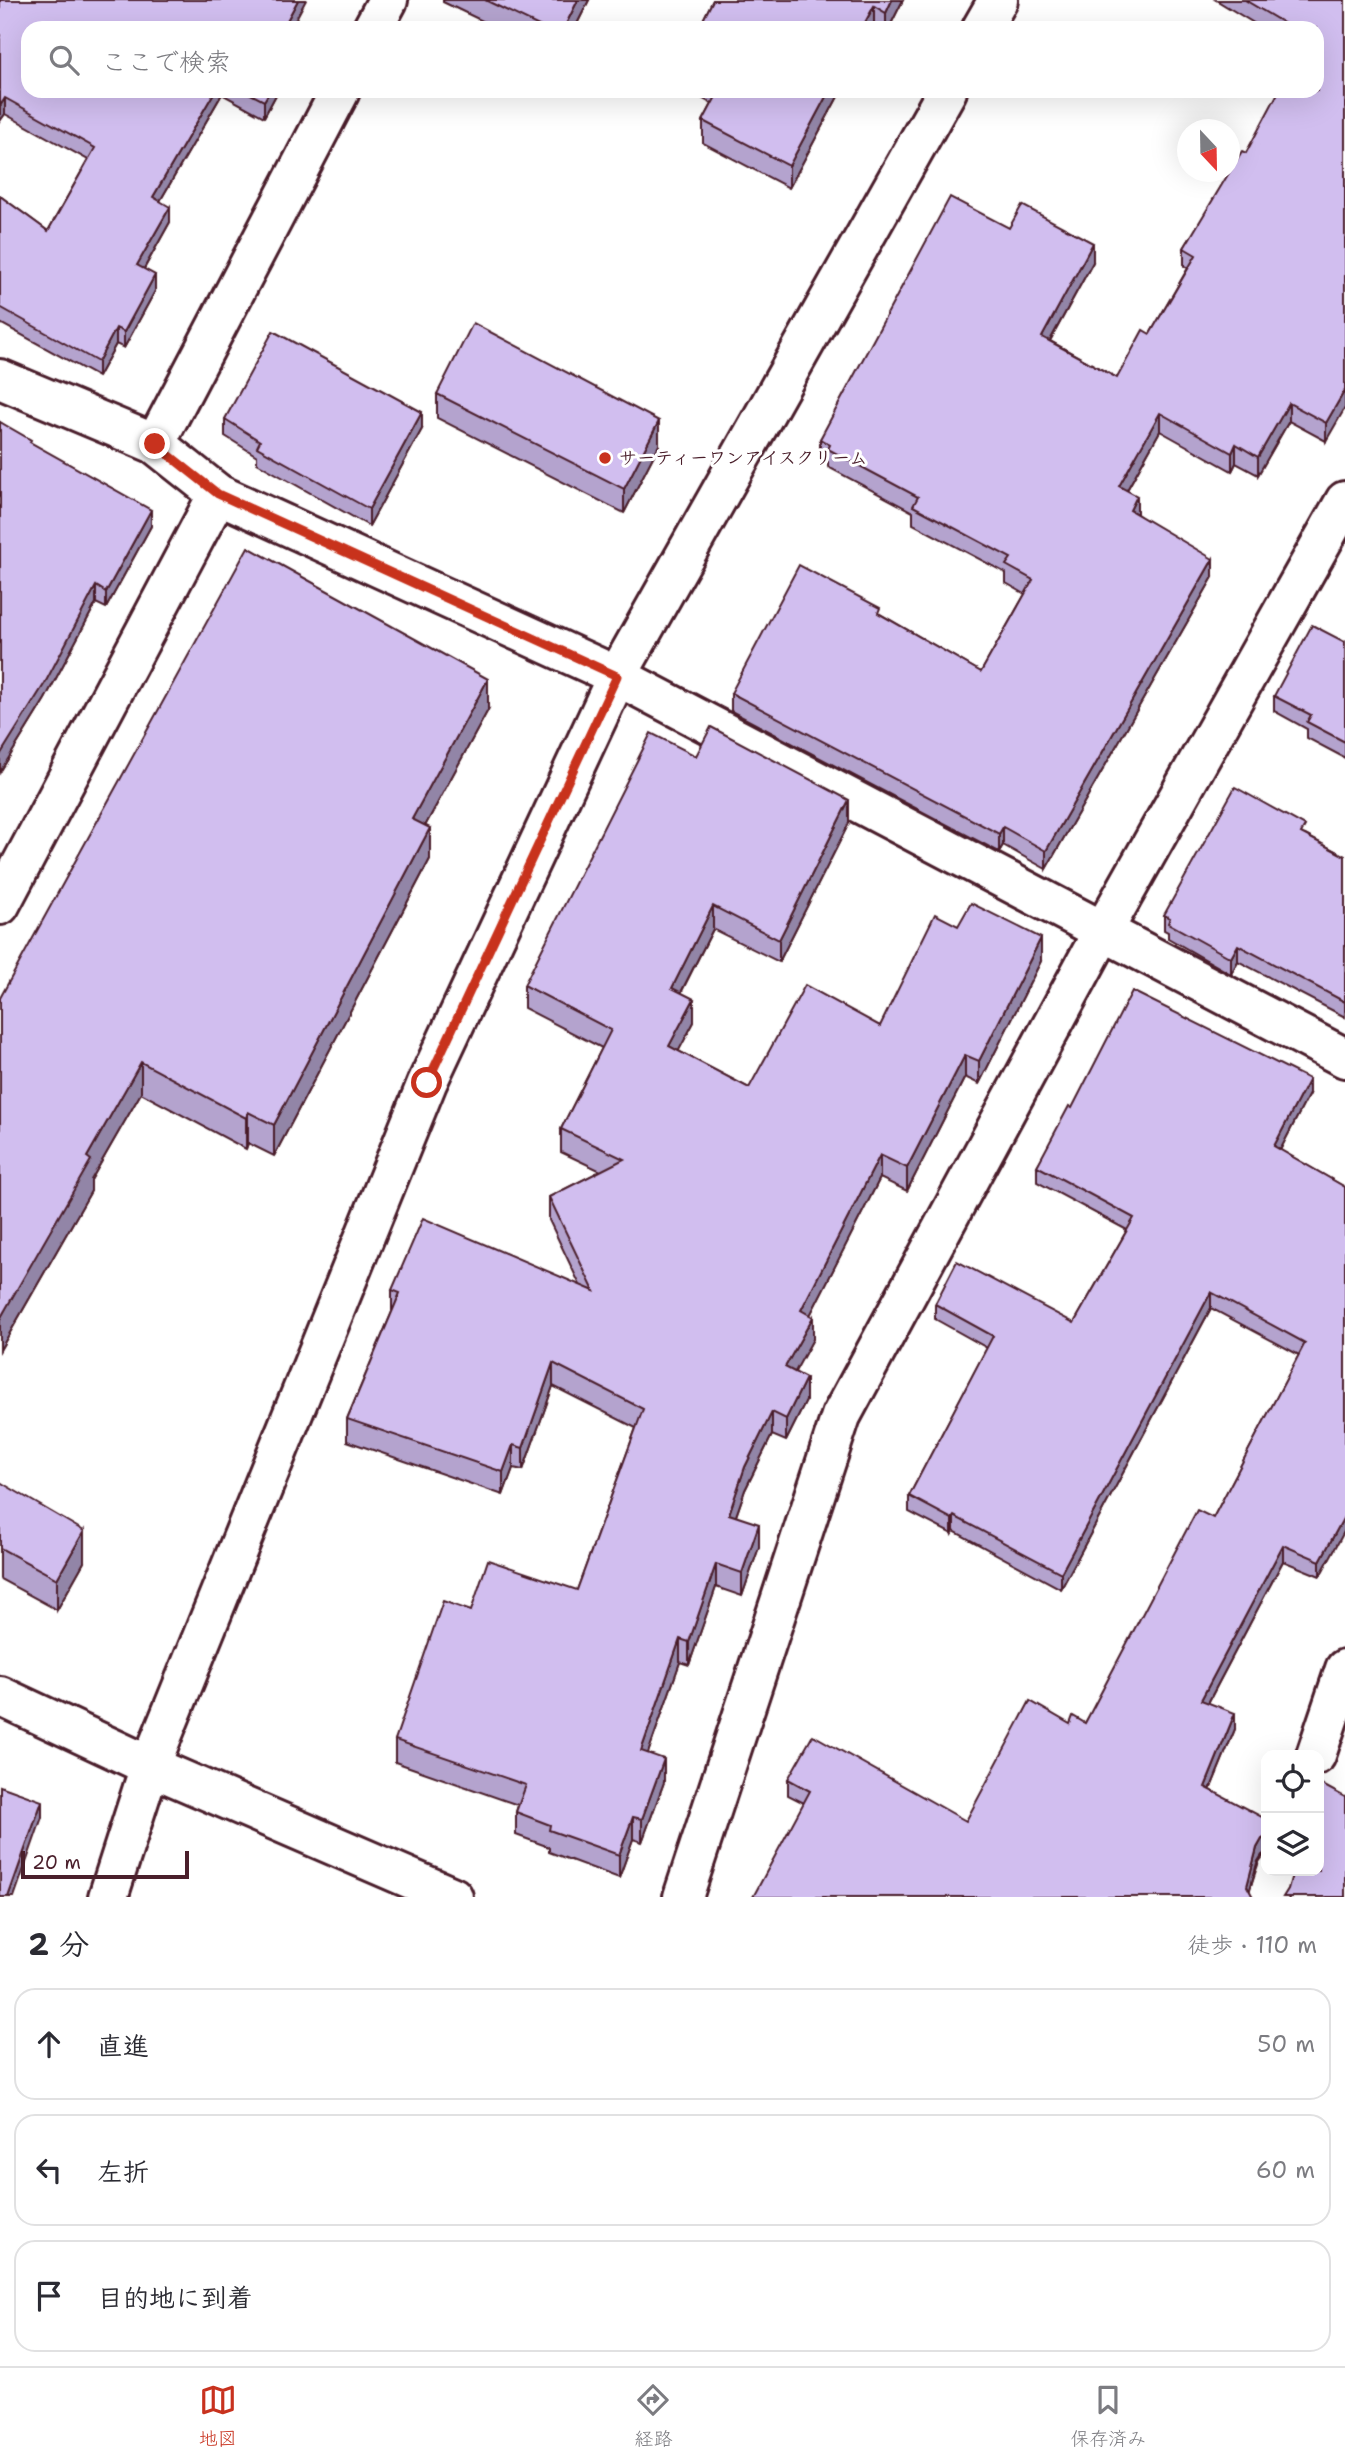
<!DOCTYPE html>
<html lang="ja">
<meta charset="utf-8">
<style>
body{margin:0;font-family:"Shantell Sans","Klee One",sans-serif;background:#f2f2f3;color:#2b2b33}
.controls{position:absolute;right:21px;bottom:21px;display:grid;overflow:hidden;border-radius:14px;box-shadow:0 7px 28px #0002}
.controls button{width:63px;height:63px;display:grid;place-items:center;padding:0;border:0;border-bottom:2px solid #e1e1e2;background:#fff;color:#2b2b33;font:35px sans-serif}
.compass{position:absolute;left:1177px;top:119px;width:63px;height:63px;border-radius:50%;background:#fff;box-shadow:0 7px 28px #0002;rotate:158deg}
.scale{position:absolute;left:21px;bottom:18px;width:168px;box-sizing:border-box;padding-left:7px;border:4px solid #4a1f2b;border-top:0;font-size:19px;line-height:24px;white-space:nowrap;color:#4a1f2b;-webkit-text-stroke:5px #fff;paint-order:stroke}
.stop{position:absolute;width:21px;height:21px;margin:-16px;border:5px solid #c8321e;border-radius:50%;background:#fff}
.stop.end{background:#c8321e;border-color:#fff;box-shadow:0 2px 7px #0008}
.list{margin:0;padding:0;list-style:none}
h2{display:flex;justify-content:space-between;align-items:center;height:91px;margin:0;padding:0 28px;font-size:30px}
h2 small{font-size:23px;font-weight:400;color:#7c7c81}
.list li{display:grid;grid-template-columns:46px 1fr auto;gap:21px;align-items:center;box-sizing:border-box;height:112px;margin:0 14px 14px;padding:0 14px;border:2px solid #e1e1e2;border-radius:21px}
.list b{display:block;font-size:26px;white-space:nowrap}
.list em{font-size:23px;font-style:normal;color:#7c7c81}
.icon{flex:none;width:38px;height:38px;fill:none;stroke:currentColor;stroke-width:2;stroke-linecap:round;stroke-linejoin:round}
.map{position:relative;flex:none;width:1345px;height:1897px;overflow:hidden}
.search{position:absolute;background:#fff;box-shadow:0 7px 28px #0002;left:21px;right:21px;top:21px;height:77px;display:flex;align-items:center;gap:18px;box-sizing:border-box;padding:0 24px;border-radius:21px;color:#7c7c81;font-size:26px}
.sheet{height:469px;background:#fff}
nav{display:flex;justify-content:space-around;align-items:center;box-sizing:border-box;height:98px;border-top:2px solid #e1e1e2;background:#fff;font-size:19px;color:#7c7c81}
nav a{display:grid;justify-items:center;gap:4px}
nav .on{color:#c8321e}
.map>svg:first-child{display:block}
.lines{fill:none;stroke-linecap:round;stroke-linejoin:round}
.minor-casing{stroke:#4a1f2b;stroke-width:44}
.minor{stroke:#fff;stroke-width:38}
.wall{fill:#b4a3ce;stroke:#4a1f2b;stroke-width:2}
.shaded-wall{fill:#9285a7;stroke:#4a1f2b;stroke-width:2}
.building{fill:#d1beef;stroke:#4a1f2b;stroke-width:2}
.route{stroke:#c8321e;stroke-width:9}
.poi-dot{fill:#c8321e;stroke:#fff;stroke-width:2.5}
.labels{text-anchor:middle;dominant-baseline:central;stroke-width:6;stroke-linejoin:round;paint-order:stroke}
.poi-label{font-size:18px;font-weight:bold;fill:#4a1f2b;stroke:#fff;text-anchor:start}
</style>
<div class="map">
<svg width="1345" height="1897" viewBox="0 0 1345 1897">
<rect width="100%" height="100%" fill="#fff"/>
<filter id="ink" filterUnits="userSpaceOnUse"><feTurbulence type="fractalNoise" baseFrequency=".0143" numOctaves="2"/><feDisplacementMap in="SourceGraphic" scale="14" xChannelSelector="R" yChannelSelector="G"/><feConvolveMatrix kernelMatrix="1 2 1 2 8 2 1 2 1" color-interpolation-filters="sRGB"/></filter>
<g filter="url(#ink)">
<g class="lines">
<!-- minor casing -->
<g class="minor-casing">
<g id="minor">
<polyline points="373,28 388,0"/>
<polyline points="982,28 998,0"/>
<polyline points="0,379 155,444 218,494 617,676 1345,1058"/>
<polyline points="155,444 340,91"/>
<polyline points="0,905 218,494"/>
<polyline points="0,1696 150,1766 453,1897"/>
<polyline points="1316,1755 1345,1669"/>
<polyline points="108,1897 150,1766 427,1083 617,676 947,91"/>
<polyline points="683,1897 841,1416 1103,931 1345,501"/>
<polyline points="1268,1897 1277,1871"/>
</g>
</g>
<!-- minor -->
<use href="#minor" class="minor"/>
</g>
<!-- wall -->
<g class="wall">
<polygon points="0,0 28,91 278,91 264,117 222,94 160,201 170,222 144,269 155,291 124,348 116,344 98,377 0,323 0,196 48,231 88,160 5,114 0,121"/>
<polygon points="443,0 589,0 575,28 497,28 443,2"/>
<polygon points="713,0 903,0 889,28 699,28"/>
<polygon points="1216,0 1345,0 1326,441 1289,421 1258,475 1236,463 1232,471 1160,431 1127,490 1137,514 1213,577 1046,869 1003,845 999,852 731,711 731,693 880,614 981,672 1025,594 1006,583 1006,573 913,524 913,512 828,467 828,462 820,457 820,439 1009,228 1093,262 1050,341 1117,378 1150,334 1188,268 1184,266 1184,248 1246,153 1317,28 1262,28"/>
<polygon points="689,91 841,91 789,188 703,143 703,121 712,104"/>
<polygon points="437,394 659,445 624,513 437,418"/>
<polygon points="225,419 422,429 369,526 257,463 257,456 225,436"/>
<polygon points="0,422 151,526 106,608 96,603 45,699 0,772"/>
<polygon points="1345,642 1345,758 1307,738 1307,729 1274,711 1274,696"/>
<polygon points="488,710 425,826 430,859 274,1156 248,1143 246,1149 141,1093 91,1180 91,1191 0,1350 0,998"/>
<polygon points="696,756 849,823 779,962 713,929 681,993 694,1022 678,1051 749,1088 880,1026 958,926 1041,961 979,1084 965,1077 907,1191 880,1178 810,1315 813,1339 794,1372 806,1401 786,1441 772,1435 745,1490 736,1516 759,1547 742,1596 716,1587 689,1665 680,1662 648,1753 664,1782 642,1842 633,1839 619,1878 549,1852 549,1847 516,1835 516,1812 518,1805 395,1762 395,1740 471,1611 577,1590 636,1428 553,1386 523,1470 513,1468 503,1495 347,1441 347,1419 392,1312 392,1290 580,1285 549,1220 549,1197 601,1171 561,1152 561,1129 602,1048 524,1008 524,985"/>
<polygon points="1305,835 1345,856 1345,1017 1238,961 1231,974 1168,938 1168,932 1164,930 1164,915"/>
<polygon points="1309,1094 1280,1150 1345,1187 1320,1576 1283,1561 1208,1703 1235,1729 1210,1790 1262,1855 1257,1863 1249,1891 804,1803 788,1795 788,1779 966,1821 1070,1724 1085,1723 1213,1518 1299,1355 1211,1308 1061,1589 954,1531 952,1534 909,1512 909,1496 987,1348 935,1319 935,1304 1074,1323 1127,1230 1037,1182 1037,1166 1072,1108"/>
<polygon points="0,1482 84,1562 57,1610 0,1579"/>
</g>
<!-- shaded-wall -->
<g class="shaded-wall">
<polygon points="298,0 306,0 291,28 283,28"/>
<polygon points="578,0 589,0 575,28 564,28"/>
<polygon points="892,0 903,0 889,28 886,28 886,13"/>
<polygon points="874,6 874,28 862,28"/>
<polygon points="215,91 222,91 222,94 153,213 153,197"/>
<polygon points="270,91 278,91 264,117 264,101"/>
<polygon points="829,91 841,91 789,188 789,166"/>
<polygon points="5,98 5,114 0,121 0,106"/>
<polygon points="170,207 170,222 137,281 137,265"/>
<polygon points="1093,243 1093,262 1042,355 1042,337"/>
<polygon points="155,275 155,291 124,348 124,332"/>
<polygon points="116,328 116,344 98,377 98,362"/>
<polygon points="1345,390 1345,408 1326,441 1326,423"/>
<polygon points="1289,403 1289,421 1258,475 1258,457"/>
<polygon points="422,412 422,429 369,526 369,509"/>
<polygon points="1160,413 1160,431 1119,504 1119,486"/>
<polygon points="659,421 659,445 624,513 624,489"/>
<polygon points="1236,444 1236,463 1232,471 1232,453"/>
<polygon points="1137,496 1137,514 1130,510"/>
<polygon points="151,510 151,526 106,608 106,592"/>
<polygon points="1213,559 1213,577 1046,869 1046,851"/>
<polygon points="96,586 96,603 45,699 0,772 0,755"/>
<polygon points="488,679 488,710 412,850 412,819"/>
<polygon points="849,800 849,823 779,962 779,940"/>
<polygon points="1003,827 1003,845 999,852 999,834"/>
<polygon points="430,828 430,859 274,1156 274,1125"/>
<polygon points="713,906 713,929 672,1010 672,988"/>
<polygon points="1041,938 1041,961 979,1084 979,1061"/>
<polygon points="1238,945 1238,961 1231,974 1231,958"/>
<polygon points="694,999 694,1022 669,1069 669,1046"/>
<polygon points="965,1055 965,1077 907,1191 907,1168"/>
<polygon points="141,1062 141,1093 91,1180 91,1191 0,1350 0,1319 87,1157"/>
<polygon points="1309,1079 1309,1094 1274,1162 1274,1146"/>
<polygon points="248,1112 248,1143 246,1149 246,1118"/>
<polygon points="880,1155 880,1178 801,1333 801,1310"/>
<polygon points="1211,1292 1211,1308 1061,1589 1061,1573"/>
<polygon points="813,1317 813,1339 785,1390 785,1367"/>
<polygon points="553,1363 553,1386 523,1470 523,1448"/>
<polygon points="806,1378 806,1401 786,1441 786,1419"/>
<polygon points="772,1412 772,1435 745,1490 729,1536 729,1514 745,1467"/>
<polygon points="513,1445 513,1468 503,1495 503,1472"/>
<polygon points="1345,1515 1345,1530 1320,1576 1320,1561"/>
<polygon points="954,1516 954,1531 952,1534 952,1519"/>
<polygon points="759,1524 759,1547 742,1596 742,1573"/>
<polygon points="84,1531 84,1562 57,1610 57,1579"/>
<polygon points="1283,1545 1283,1561 1201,1716 1201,1700"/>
<polygon points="716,1564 716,1587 689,1665 689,1642"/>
<polygon points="680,1639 680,1662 641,1773 641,1751"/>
<polygon points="1235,1713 1235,1729 1205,1802 1205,1787"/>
<polygon points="664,1759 664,1782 642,1842 642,1819"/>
<polygon points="42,1801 42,1817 14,1897 8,1897"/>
<polygon points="633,1817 633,1839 619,1878 619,1855"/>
<polygon points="1266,1837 1266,1853 1262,1855 1257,1863 1248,1897 1247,1886 1257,1848 1262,1839"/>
</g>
<!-- building -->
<g class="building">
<polygon points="0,0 298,0 283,28 28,28 28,91 215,91 153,197 170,207 137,265 155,275 124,332 116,328 98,362 0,307 0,196 48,231 95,148 5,98 0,106"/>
<polygon points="485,0 578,0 564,28 543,28"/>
<polygon points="713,0 892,0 886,13 874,6 862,28 699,28"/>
<polygon points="1245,0 1345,0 1345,390 1326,423 1289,403 1258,457 1236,444 1232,453 1160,413 1119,486 1137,496 1130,510 1213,559 1046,851 1003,827 999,834 731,693 799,565 880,608 878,613 981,672 1033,580 1006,565 1011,558 913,506 918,497 828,449 830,445 820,439 950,197 1009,228 1022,205 1093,243 1042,337 1117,378 1143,330 1150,334 1196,255 1184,248 1242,151 1246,153 1279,91 1317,91 1317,28 1292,28"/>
<polygon points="245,91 270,91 264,101"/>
<polygon points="719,91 829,91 789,166 703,121"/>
<polygon points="473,323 659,421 624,489 437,394"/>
<polygon points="273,331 422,412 369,509 257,447 260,441 225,419"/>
<polygon points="0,422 31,440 30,442 151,510 106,592 96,586 45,683 0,755"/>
<polygon points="248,547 488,679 412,819 430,828 274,1125 248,1112 246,1118 141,1062 87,1157 91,1160 0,1319 0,998"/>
<polygon points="1312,625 1345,642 1345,742 1307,722 1311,715 1274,696"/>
<polygon points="711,727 849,800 779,940 713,906 672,988 694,999 669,1046 749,1088 805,985 880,1026 935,914 958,926 971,903 1041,938 979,1061 965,1055 907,1168 880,1155 801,1310 813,1317 785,1367 806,1378 786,1419 772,1412 745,1467 729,1514 759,1524 742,1573 716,1564 689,1642 680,1639 641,1751 664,1759 642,1819 633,1817 619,1855 549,1830 550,1825 516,1812 526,1785 395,1740 443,1601 471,1611 488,1560 577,1590 643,1409 553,1363 523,1448 513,1445 503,1472 347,1419 400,1293 392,1290 423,1218 594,1291 549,1197 624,1159 561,1129 611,1030 524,985 651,733 696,756"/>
<polygon points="1235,787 1305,826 1301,833 1345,856 1345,1002 1238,945 1231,958 1168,923 1170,918 1164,915"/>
<polygon points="1132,991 1309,1079 1274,1146 1345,1187 1345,1515 1320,1561 1283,1545 1201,1700 1235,1713 1205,1787 1266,1819 1266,1837 1262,1839 1257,1848 1247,1886 1253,1897 753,1897 810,1791 788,1779 813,1735 966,1821 1030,1701 1070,1724 1073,1716 1085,1723 1197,1510 1213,1518 1305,1343 1211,1292 1061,1573 954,1516 952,1519 909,1496 993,1336 935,1304 957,1261 1074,1323 1134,1218 1037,1166 1069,1106 1072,1108"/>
<polygon points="0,1482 84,1531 57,1579 0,1548"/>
<polygon points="1319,1783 1345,1797 1345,1897 1283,1897 1288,1889 1293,1871 1319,1871"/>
<polygon points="0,1786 42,1801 8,1897 0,1897"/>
</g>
</g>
<g class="lines" filter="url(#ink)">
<!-- route -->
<polyline class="route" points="155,444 218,494 617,676 427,1083"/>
</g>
<!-- markers -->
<circle class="poi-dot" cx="605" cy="458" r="7"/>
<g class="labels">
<!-- poi labels -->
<g class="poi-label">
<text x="619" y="458">サーティーワンアイスクリーム</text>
</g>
</g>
</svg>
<div class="controls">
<button><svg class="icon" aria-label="locate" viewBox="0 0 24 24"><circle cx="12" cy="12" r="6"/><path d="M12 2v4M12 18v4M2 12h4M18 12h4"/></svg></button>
<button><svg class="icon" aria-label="layers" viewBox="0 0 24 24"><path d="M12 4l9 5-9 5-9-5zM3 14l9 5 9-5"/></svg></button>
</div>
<svg class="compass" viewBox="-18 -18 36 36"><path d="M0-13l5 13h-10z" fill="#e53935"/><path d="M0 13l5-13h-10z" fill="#7c7c81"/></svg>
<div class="scale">20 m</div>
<div class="stop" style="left:427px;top:1083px"></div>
<div class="stop end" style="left:155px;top:444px"></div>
<div class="search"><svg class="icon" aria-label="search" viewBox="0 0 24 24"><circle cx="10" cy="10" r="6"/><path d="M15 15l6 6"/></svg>ここで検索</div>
</div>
<section class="sheet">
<h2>2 分<small>徒歩 · 110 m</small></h2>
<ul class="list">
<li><svg class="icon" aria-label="ahead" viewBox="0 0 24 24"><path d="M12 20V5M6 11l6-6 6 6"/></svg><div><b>直進</b></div><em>50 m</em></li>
<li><svg class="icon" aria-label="left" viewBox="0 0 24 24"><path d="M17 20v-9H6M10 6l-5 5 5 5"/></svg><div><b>左折</b></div><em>60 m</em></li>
<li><svg class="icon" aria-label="arrive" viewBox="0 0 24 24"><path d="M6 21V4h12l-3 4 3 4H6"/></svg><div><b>目的地に到着</b></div></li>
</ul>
</section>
<nav>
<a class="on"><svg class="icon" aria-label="map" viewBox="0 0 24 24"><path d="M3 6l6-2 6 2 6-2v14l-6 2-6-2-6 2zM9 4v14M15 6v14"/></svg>地図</a>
<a><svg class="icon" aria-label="directions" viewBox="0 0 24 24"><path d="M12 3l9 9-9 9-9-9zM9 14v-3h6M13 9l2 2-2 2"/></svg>経路</a>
<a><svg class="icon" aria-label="saved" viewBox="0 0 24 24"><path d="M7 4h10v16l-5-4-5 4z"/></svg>保存済み</a>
</nav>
